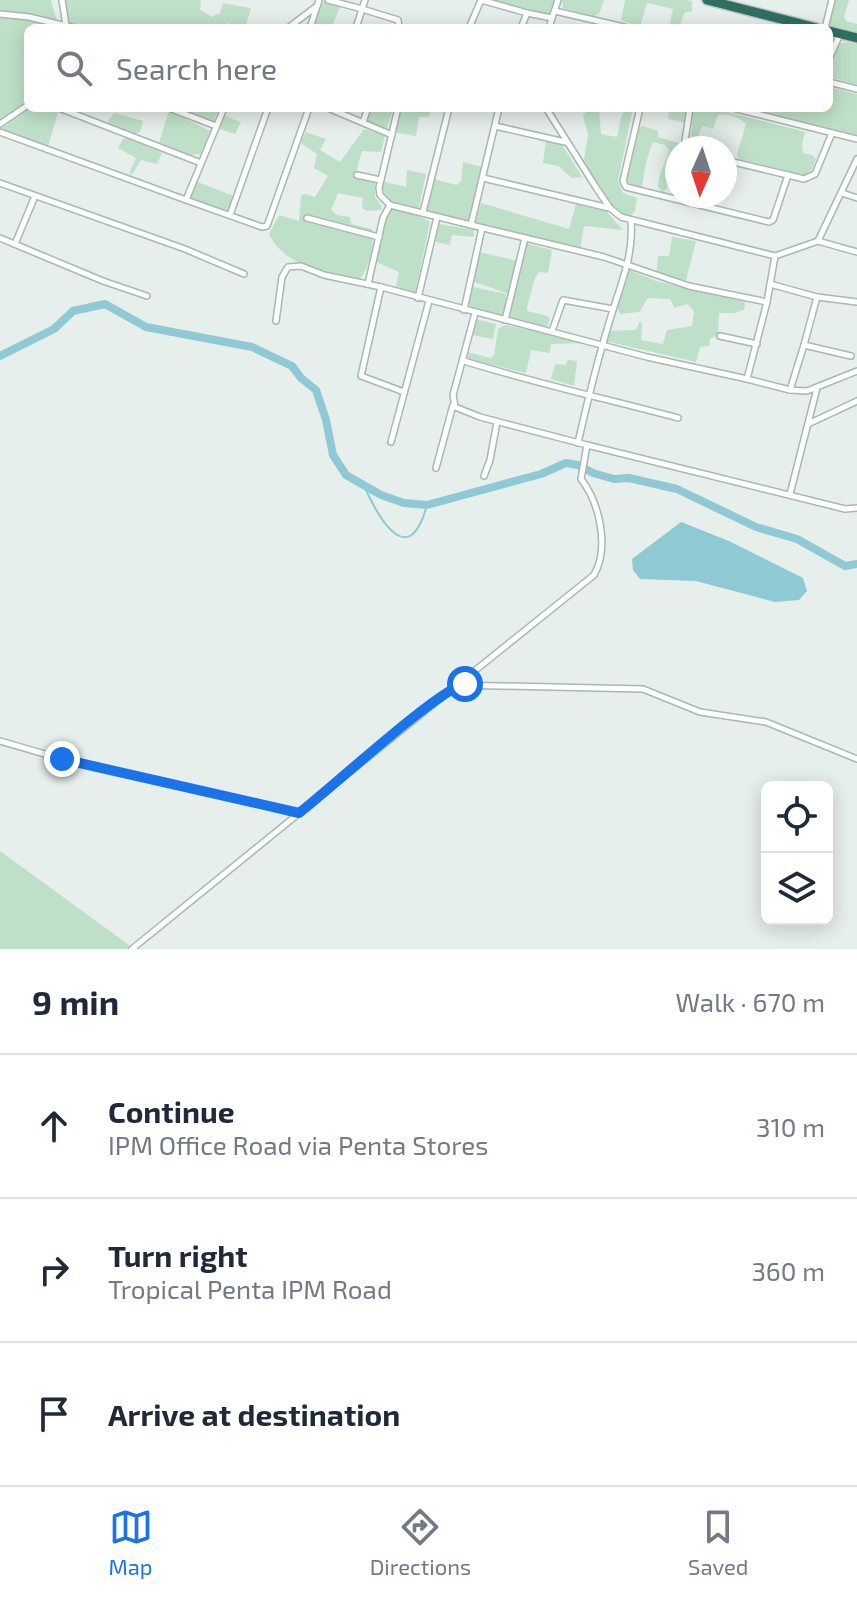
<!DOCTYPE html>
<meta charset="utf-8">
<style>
body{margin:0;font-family:"Exo 2",sans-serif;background:#f6f6f7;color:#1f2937}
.controls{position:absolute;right:24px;bottom:24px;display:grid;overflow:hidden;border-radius:12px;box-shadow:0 4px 20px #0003}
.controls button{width:72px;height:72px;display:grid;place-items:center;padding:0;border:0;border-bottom:2px solid #e0e1e3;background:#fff;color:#1f2937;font:40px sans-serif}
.compass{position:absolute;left:665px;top:136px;width:72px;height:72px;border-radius:50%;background:#fff;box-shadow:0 4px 20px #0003;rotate:183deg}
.stop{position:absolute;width:24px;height:24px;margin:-18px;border:6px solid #1a73e8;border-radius:50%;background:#fff}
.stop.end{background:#1a73e8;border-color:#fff;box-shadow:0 2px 8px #0008}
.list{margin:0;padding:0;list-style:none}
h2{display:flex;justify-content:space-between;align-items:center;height:104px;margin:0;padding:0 32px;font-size:34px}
h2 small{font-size:26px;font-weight:400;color:#747a83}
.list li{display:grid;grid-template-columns:52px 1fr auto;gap:24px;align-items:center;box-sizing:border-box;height:144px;padding:0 32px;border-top:2px solid #e0e1e3}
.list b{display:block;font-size:30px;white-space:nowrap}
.list p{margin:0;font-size:26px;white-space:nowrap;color:#747a83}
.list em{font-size:26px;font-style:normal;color:#747a83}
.icon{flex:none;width:44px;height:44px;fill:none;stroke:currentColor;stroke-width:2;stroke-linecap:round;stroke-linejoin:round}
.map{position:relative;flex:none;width:857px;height:949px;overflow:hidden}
.search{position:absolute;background:#fff;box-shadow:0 4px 20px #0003;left:24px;right:24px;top:24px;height:88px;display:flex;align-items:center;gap:20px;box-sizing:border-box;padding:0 28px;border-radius:12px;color:#747a83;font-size:30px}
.sheet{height:536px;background:#fff}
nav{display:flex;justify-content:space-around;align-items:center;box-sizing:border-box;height:112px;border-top:2px solid #e0e1e3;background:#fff;font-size:22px;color:#747a83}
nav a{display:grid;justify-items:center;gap:4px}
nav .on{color:#1a73e8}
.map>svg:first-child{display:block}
.green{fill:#bfe0c8}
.water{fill:#8ec9d4}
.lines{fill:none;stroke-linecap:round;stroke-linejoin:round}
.stream{stroke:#8ec9d4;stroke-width:2}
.river{stroke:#8ec9d4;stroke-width:8}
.street-casing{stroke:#a8b8b2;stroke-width:8}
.highway-casing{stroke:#c2cac8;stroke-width:12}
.street{stroke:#fff;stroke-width:5}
.highway{stroke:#2f6f62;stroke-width:9}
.route{stroke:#1a73e8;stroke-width:10}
</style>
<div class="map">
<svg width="857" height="949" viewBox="0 0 857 949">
<rect width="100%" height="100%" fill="#e6efeb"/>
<!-- green -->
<g class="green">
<polygon points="0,0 51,0 59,28 28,28 28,104 0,124"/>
<polygon points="65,0 201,0 200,10 212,17 220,13 223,3 251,8 245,28 227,23 225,28 76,28 70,26"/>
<polygon points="483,0 555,0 548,16 540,19 532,13"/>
<polygon points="562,0 604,0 599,14 594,16 563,8"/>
<polygon points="625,0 685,0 692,1 692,11 684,13 679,28 669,28 673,9 647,3 640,27 621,20"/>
<polygon points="834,0 849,0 844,17 846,21 857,24 857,36 830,29 827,25"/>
<polygon points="319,1 340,7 331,28 311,26"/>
<polygon points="847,42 857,44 857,85 829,77 829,52 836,45"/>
<polygon points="829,87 857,94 857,136 736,108 829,108"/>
<polygon points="29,108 51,108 58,113 48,146 1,129"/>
<polygon points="177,108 196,108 205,112 211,108 219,108 213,122"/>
<polygon points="370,108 394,108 386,130 364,124"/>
<polygon points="399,108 431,110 429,117 419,117 416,136 392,132"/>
<polygon points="589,108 599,108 601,134 617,137 621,118 626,108 633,108 618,181 623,193 637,198 635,211 630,217 623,218 616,214 586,169 584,160 588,135 583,116"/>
<polygon points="669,108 688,108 686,123 668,119"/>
<path d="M693 108H712L805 132 802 144 803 153 812 155 816 159 812 169 805 175 739 159 737 154 746 124C740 117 726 113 718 115L713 129 702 126 695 144 691 141Z"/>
<polygon points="169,111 210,131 201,154 191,155 159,143"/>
<polygon points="115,113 143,121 140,132 135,134 110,124 108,120"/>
<polygon points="222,115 241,122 235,134 217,128"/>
<path d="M642 126 658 131V137L679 143V148L673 151 667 188 663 193 658 187C658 174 666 163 669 150L665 145 653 142C647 156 644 172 642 188L629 187C622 170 632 147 637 130Z"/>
<path d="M364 129 385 136 381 152 362 151 356 173 375 183V197L382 206 381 210 367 211 362 208 363 198 338 193 331 210 337 215 350 217 351 224 372 229C374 245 370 266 360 279 329 276 283 265 269 234L279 215 299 221 301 196 305 194 315 197 328 176 314 168 317 154 303 145 301 141 306 132 326 139 320 150 340 162Z"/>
<polygon points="128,138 162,153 157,164 141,160 131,176 130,171 136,158 118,148 123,139"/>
<polygon points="546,141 561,143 582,177 572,178 558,166 543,163"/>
<polygon points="463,162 482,167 468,223 425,212 433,179 457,185 461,181"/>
<polygon points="407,170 426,174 418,211 382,198 381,181 406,187"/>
<polygon points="195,181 234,196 229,213 188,199"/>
<polygon points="481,203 569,229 576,204 606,211 623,230 584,226 580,250 475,224"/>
<polygon points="390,208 420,216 430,222 415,293 395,290 399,272 374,261 381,226"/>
<polygon points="439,224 474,230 474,237 452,235 450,245 436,242 433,235 435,225"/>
<polygon points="672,237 696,241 685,284 656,275 658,256 669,256"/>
<polygon points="528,244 552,250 548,273 539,272 535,278 527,307 527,311 548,316 550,320 546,328 508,320 506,315 509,294 472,281 476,256 479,252 514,260 519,259 521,247"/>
<polygon points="629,270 656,281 745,302 744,310 734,313 719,313 718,336 710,338 709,346 700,347 696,362 605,341 607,331 636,330 640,321 642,325 641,340 663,344 667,330 692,326 694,312 691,307 687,304 675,308 670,299 648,298 639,312 620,314 616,305"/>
<polygon points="473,287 506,294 504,315 470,308 468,297"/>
<polygon points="475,319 496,324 493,339 472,335"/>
<polygon points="505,325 582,341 582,343 551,344 550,353 531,350 526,373 468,359 468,352 490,358 494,355 498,329"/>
<polygon points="568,360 577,361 574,386 551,379 555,364 565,365"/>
<polygon points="0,851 129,945 130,949 0,949"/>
</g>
<!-- water -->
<polygon class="water" points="681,522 729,541 803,578 807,591 799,600 775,602 696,581 640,579 633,570 632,559"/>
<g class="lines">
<!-- stream -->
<path class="stream" d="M366 490C382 525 410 568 427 505"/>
<!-- river -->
<polyline class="river" points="0,356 54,329 73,311 105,304 146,327 252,347 292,366 301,378 316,390 326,420 333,455 346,475 381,495 404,503 427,505 541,474 566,463 578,465 593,473 614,479 629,478 677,489 756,527 797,539 845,566 857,564"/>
<!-- street casing -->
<g class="street-casing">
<g id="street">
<polyline points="62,0 66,25"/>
<polyline points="328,0 362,9 356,28"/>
<polyline points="365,0 362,9 398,20 399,28"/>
<polyline points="555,11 628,28"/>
<polyline points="527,13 552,18 558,0"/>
<polyline points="0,14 29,17 75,28"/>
<polyline points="288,28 317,6"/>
<polyline points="310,28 319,0"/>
<polyline points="469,28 481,0 527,13 521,28"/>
<polyline points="549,28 552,18"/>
<polyline points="825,28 832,0"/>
<polyline points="829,59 840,34"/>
<polyline points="829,82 857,89"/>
<polyline points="59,108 201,163"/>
<polyline points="169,108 216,126"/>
<polyline points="328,108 392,135"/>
<polyline points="398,108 379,188 380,195 390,205 471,225 499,108"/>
<polyline points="546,108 597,189 610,208 621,217 775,256 818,241 857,159"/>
<polyline points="640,108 623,181 626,187 769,222 773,220 788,175 804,179 815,174 832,133"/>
<polyline points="733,108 857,139"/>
<polyline points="363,122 368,108"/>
<polyline points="0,124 28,105"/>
<polyline points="495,126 565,142"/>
<polyline points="0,132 186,200 224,108"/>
<polyline points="687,148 685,141 690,108"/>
<polyline points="725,160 788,175"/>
<polyline points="357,175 380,180"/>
<polyline points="483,178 609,208"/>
<polyline points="0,183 185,249 244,274"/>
<polyline points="842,193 857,198"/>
<polyline points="186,200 262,227 267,226 309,108"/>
<polyline points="423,212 449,108"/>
<polyline points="230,215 268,108"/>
<polyline points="307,218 379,237"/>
<polyline points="471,225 604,257 689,286 767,302"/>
<polyline points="0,238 103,281 147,296"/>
<polyline points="818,241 857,252"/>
<polyline points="15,244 35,196"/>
<polyline points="368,284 383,218 390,205"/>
<polyline points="770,284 817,297 857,302"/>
<polyline points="381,287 361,376 404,392"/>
<polyline points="817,297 804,345 851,356"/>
<polyline points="418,298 437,217"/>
<polyline points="464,310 482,228"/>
<polyline points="505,320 525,238"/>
<polyline points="276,321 282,277 288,267 301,266 324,275 381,287 647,357 747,379 767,302 775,256"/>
<polyline points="552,331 563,300 613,309"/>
<polyline points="720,336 757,344"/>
<path d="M464 361C535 383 607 399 678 418"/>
<polyline points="747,379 790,390 807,391 857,371"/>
<polyline points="790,390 804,345"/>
<polyline points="808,424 857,401"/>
<polyline points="391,442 429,301"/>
<path d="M578 443C587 403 597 362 609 323 619 288 634 257 631 221"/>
<polyline points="587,445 845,509 857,508"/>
<polyline points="436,468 453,405"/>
<polyline points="484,476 490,460 497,422"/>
<polyline points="790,494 817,388"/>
<path d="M457 685 594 575C610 547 599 502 581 479L587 445 480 417 455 407 453 395 475 313"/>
<polyline points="0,741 62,759 299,813"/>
<polyline points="132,949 457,685 643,689 700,712 766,722 857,759"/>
</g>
</g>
<!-- highway casing -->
<g class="highway-casing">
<g id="highway">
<polyline points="707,0 817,28"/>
<polyline points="829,31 857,38"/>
</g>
</g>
<!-- street -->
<use href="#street" class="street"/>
<!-- highway -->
<use href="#highway" class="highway"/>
</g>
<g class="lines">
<!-- route -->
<path class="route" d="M62 759 299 813C328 791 441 687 465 684"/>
</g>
</svg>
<div class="controls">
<button><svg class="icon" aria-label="locate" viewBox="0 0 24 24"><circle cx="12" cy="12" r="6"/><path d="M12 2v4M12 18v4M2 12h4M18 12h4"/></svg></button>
<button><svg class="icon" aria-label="layers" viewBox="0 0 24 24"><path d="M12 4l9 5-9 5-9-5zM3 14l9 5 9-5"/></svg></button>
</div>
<svg class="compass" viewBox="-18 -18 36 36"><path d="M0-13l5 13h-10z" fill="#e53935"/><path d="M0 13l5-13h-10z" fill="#747a83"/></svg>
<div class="stop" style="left:465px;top:684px"></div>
<div class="stop end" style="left:62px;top:759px"></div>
<div class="search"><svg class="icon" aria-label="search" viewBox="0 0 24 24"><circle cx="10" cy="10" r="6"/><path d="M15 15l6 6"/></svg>Search here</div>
</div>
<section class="sheet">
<h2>9 min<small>Walk · 670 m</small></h2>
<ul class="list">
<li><svg class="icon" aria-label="ahead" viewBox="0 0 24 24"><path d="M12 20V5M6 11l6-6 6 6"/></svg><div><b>Continue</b><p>IPM Office Road via Penta Stores</p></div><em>310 m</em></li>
<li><svg class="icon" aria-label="right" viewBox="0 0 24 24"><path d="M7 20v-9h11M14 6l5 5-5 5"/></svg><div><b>Turn right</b><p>Tropical Penta IPM Road</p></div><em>360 m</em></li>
<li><svg class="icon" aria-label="arrive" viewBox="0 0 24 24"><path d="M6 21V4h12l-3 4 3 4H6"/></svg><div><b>Arrive at destination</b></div></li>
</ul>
</section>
<nav>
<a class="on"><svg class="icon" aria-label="map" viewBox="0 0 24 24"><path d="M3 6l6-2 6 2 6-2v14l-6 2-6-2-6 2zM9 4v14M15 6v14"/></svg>Map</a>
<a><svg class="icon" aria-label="directions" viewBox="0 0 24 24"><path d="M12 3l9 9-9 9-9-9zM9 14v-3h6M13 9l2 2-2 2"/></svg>Directions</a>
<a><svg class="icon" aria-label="saved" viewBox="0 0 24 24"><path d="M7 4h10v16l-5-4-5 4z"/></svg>Saved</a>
</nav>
